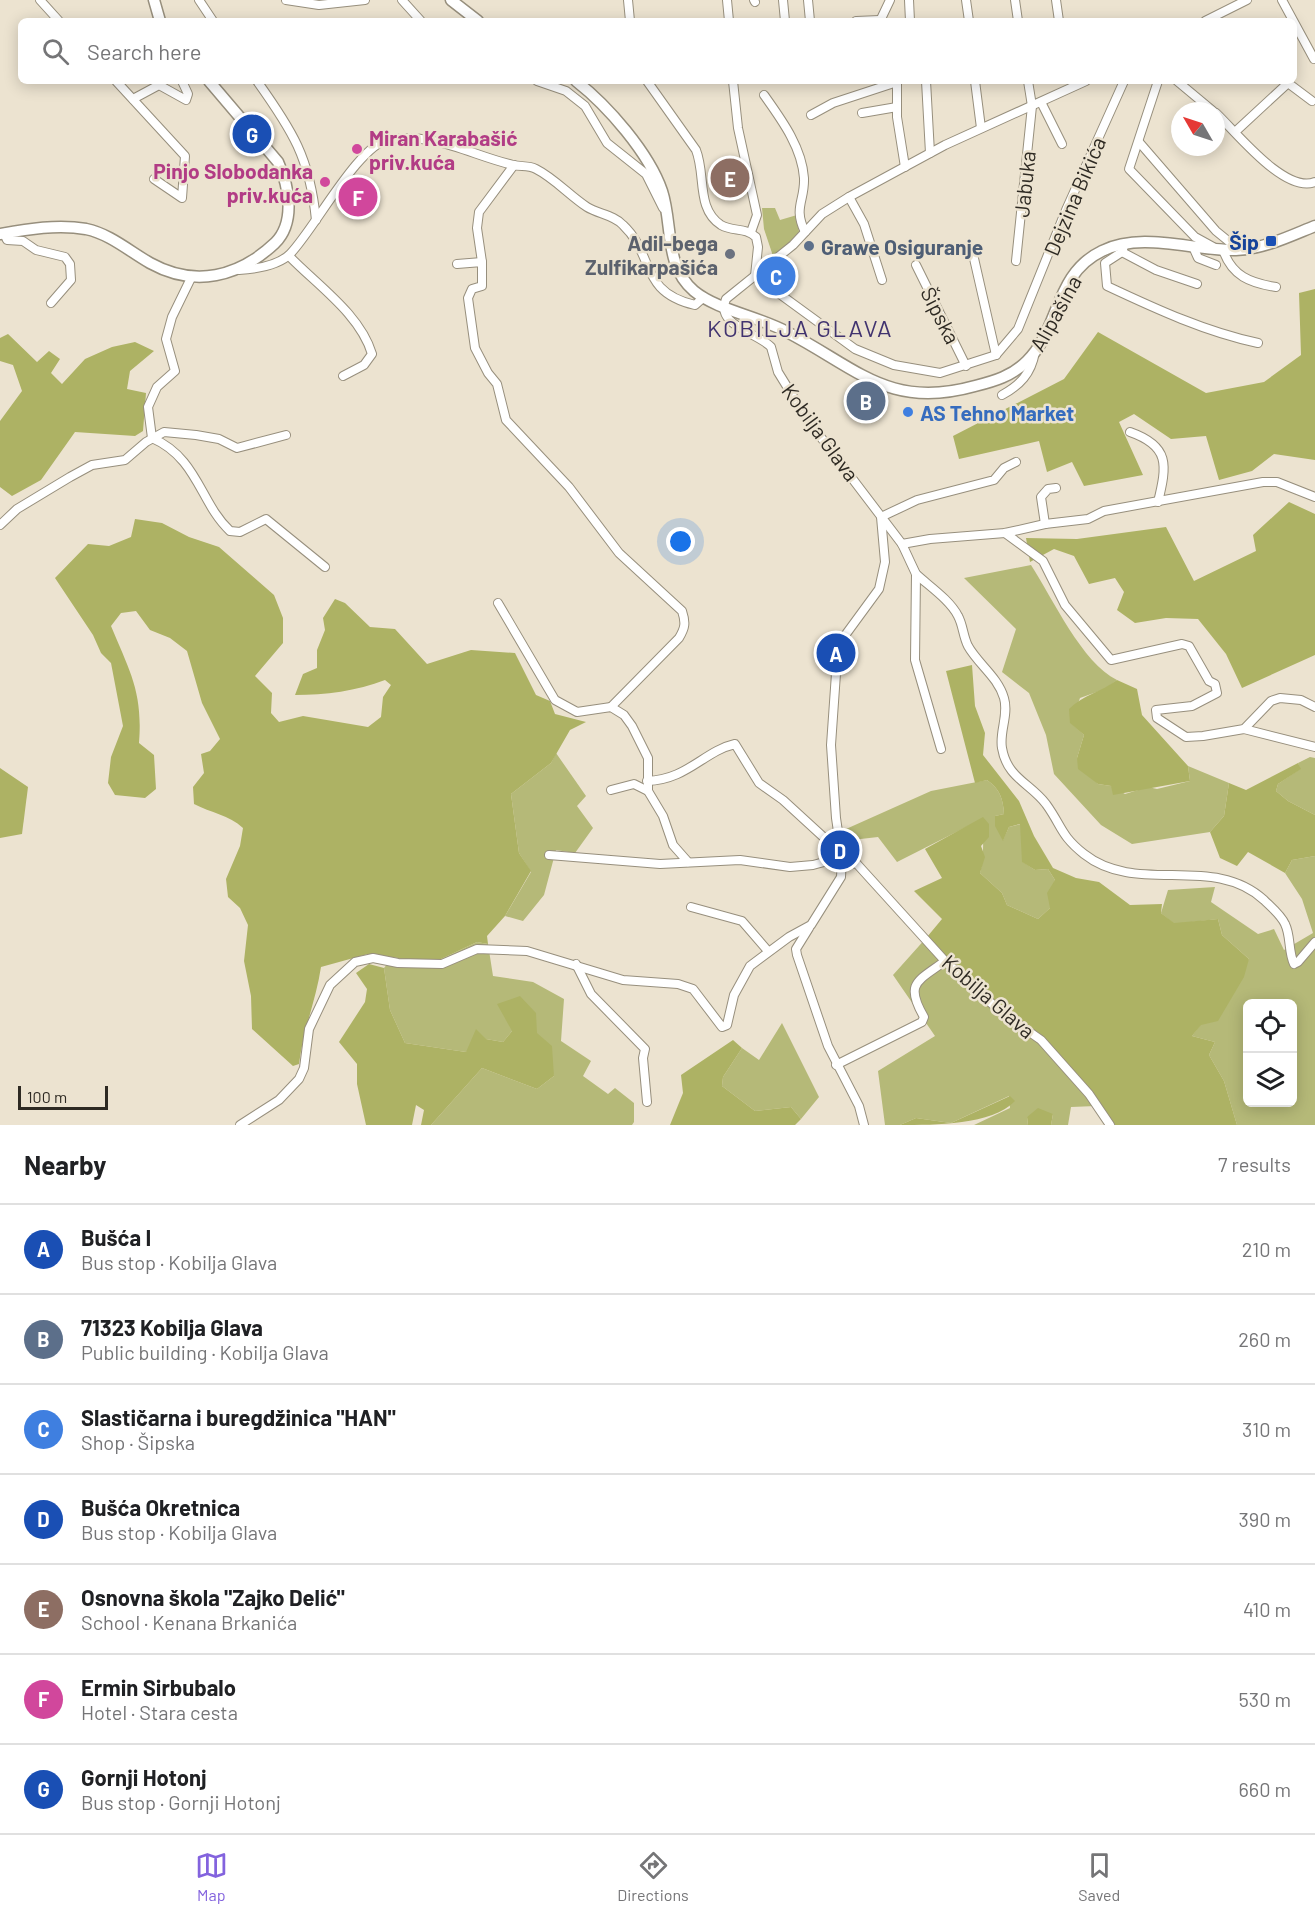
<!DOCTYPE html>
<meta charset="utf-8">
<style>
body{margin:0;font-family:Barlow,sans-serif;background:#f6f6f6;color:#202124}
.controls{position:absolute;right:18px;bottom:18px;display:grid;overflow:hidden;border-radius:9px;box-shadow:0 3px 15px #0003}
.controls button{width:54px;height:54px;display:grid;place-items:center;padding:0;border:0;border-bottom:2px solid #e0e0e0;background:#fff;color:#202124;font:30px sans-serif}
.compass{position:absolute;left:1171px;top:102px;width:54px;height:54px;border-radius:50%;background:#fff;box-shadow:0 3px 15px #0003;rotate:309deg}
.scale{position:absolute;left:18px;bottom:15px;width:90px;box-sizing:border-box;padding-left:6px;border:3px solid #2e2a23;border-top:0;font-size:16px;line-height:21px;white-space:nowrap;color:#2e2a23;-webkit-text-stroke:4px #ece3d0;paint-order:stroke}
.you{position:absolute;left:681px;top:542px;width:21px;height:21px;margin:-15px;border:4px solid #fff;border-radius:50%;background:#1a73e8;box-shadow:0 0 0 9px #1a73e833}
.badge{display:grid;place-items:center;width:39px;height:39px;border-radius:50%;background:#8363de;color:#fff;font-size:20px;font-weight:700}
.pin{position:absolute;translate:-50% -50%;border:3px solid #fff;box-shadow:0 2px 6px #0006}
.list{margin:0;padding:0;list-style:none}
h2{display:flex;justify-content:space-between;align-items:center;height:78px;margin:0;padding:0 24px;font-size:26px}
h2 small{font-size:20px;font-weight:400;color:#757577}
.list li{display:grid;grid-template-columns:39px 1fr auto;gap:18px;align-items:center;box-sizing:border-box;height:90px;padding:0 24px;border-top:2px solid #e0e0e0}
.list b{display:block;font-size:22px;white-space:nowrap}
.list p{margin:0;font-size:20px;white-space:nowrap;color:#757577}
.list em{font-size:20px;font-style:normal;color:#757577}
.icon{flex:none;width:33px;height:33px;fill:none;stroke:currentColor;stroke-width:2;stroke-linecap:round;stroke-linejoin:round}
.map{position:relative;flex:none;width:1315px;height:1125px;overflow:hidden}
.search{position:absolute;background:#fff;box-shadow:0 3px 15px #0003;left:18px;right:18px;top:18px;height:66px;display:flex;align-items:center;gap:15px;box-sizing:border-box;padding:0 21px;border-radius:9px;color:#757577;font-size:22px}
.sheet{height:708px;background:#fff}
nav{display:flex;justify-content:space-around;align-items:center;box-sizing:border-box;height:84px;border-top:2px solid #e0e0e0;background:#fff;font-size:16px;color:#757577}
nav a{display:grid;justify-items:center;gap:3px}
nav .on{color:#8363de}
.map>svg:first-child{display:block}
.green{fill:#b5b978;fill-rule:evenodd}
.forest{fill:#adb264}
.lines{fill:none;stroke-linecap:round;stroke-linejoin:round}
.minor-casing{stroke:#978f7d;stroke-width:10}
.major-casing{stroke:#978f7d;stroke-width:13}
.minor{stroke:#fff;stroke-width:8}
.major{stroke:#fff;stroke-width:10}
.hotel-dot{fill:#d1479c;stroke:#ece3d0;stroke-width:2}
.transit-dot{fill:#1a4fb4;stroke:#ece3d0;stroke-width:2}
.service-dot{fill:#5c6f8a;stroke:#ece3d0;stroke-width:2}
.worship-dot{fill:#6b7280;stroke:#ece3d0;stroke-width:2}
.shop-dot{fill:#3f7fe0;stroke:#ece3d0;stroke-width:2}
.labels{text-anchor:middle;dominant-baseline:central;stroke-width:5;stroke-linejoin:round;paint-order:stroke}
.hotel-label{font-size:21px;font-weight:bold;fill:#b23c85;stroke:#ece3d0;text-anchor:start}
.street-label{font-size:21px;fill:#2e2a23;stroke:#ece3d0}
.transit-label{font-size:21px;font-weight:bold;fill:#164399;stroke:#ece3d0;text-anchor:end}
.worship-label{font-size:21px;font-weight:bold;fill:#5b616d;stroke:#ece3d0;text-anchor:end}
.service-label{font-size:21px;font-weight:bold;fill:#4e5e75;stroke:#ece3d0;text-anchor:start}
.shop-label{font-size:21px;font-weight:bold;fill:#366cbe;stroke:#ece3d0;text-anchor:start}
.quarter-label{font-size:24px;letter-spacing:1.5px;fill:#41336f;stroke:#ece3d0}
</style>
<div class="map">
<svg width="1315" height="1125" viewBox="0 0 1315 1125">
<rect width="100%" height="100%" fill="#ece3d0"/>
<!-- green -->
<g class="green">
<polygon points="762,208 775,208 780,220 797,215 799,232 774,259 764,229"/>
<polygon points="788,257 796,271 778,285 774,282 784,274 780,264"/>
<path d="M1031 565C1053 599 1082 663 1117 680L1105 689 1080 698 1071 723 1084 735 1077 758 1098 784 1111 786 1125 794 1148 787 1157 789 1190 781 1188 766 1229 783 1224 816 1210 832 1132 844 1101 825 1054 774 1046 735 1029 693 1002 672 1016 629 964 578Z"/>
<polygon points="556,753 586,796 577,806 593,828 575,853 556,850 544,895 523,921 505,916 531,872 519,853 511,794 551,763"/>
<polygon points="1310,757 1315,758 1315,815 1288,801 1276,791 1278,784 1300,769 1298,763"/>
<path d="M987 780C1000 789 1003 799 1004 814L995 816 1003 840 1009 827 1021 824 1023 862 1035 870 1048 869 1055 880 1050 908 1038 919 1007 905 1002 893 980 873C985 855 982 837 984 818L897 862 878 837 852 840 846 829 931 791Z"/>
<path d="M1315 856V1125H1237L1224 1081 1209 1055 1215 1042 1192 1036 1249 959 1222 935 1218 919 1174 924 1161 913 1168 890 1215 887 1211 902 1258 934 1274 929 1284 950 1313 933 1302 899 1285 873 1292 860ZM1248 1004H1292V1102H1248Z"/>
<polygon points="927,937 1027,1028 1096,1106 1071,1107 1068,1125 1051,1125 1053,1114 1027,1117 1028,1125 974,1125 1010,1108 1009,1096 951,1123 916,1118 900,1125 885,1125 878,1071 935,1036 893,975"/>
<polygon points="477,942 488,944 493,976 533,982 564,999 561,1041 591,1061 583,1076 608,1094 615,1088 634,1103 634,1122 632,1125 431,1125 482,1068 537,1089 554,1076 536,1033 536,1013 512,1031 503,1042 486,1039 466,1052 405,1043 390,1010 384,968 392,958 441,959"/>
<polygon points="782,1023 819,1097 801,1119 791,1107 755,1111 722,1086 723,1077 742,1048 759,1060"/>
</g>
<!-- forest -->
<g class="forest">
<polygon points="1315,289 1315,460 1274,454 1252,471 1219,480 1206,436 1171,439 1134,414 1119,422 1143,475 1084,486 1072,462 1047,472 1039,441 959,459 953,436 1064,379 1098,332 1206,393 1264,382 1301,355 1299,293"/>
<polygon points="8,334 37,362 49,351 60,359 51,373 62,384 85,359 112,347 135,342 154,351 130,371 127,389 146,393 143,431 135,436 75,432 41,480 12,496 0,487 0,421 22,391 13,365 0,361 0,338"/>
<polygon points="1289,502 1315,514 1315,655 1242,688 1226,654 1198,619 1166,618 1135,623 1117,610 1124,592 1115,578 1089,584 1074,556 1054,549 1030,562 1026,538 1077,539 1166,527 1194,581 1256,551 1253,535"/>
<path d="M135 519 162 523 189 537 219 547 274 595 283 618V643L255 676 272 693 271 713 279 722 303 716 368 727 381 717 383 697 391 685 385 680C357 691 325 695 295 695L303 674 317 668V650L325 630 323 618 335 599 345 603 370 627 395 629 427 664 471 650 515 653 536 695 550 701 555 714 586 722 570 730 551 763 511 794 519 853 531 871 505 916 487 936 488 944 477 942 441 959 413 960 368 954 321 967C316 1000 303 1031 299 1064L293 1066 252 1029 251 996 244 961 248 925 240 908 228 897 226 879 240 846 243 828C229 815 211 813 194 804L193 787 204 773 201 754 210 751 220 739 202 703 187 651 170 638 150 630 136 611 121 613 111 626C130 672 143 692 139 743L154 755 156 789 145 798 115 795 108 783 111 757 123 726 111 663 101 653 93 635 55 578 88 544 109 546 131 537Z"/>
<path d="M972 665 975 706 985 733 983 755 1019 801 1034 836 1053 868 1076 878 1099 882 1130 905 1162 904 1161 913 1174 923 1218 919 1222 935 1249 959 1244 977 1218 1021 1201 1025 1192 1036 1215 1042 1209 1055 1224 1081 1237 1125H1115C1083 1078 1043 1049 1001 1012 975 988 951 962 927 937L942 919 914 891 942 878 925 849 983 817 989 824V837L981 846 985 857 980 873 1002 893 1007 905 1038 919 1050 908 1047 893 1055 880 1048 869 1035 870 1022 862 1020 824 1009 827 1003 841 995 826V816L1004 814C1003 799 1000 789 987 780L975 783 946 671Z"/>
<path d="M1117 680 1137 689 1142 715 1188 766 1190 781 1113 795 1111 786 1098 784 1078 769 1077 758 1084 735 1070 723 1069 709C1083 695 1101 692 1117 680Z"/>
<polygon points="1298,763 1301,769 1278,784 1276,791 1288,801 1315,815 1315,856 1292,860 1285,873 1248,852 1237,866 1220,858 1210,832 1224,816 1229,783 1246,790"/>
<polygon points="0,768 28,787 22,834 0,838"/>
<polygon points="369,964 384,968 390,1010 405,1043 466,1052 476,1029 486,1039 503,1042 512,1031 497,1004 520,996 536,1013 537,1033 552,1046 554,1076 537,1089 482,1068 431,1125 421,1125 424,1110 416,1105 412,1125 366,1125 357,1084 357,1064 339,1042 365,1002 367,989 356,973"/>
<polygon points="733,1040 742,1048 723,1077 722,1086 755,1111 791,1107 801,1119 795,1125 670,1125 683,1093 681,1075"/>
<path d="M1010 1096 1015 1101C992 1125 935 1125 900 1125L916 1118 951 1123Z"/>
<polygon points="1038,1108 1053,1114 1051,1125 1028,1125 1027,1117"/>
</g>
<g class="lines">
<!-- minor casing -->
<g class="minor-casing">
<g id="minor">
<polyline points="40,0 59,21"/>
<polyline points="199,0 213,21"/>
<polyline points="286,0 319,5 365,0"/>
<polyline points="402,0 421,21"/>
<polyline points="628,0 630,21"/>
<polyline points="727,0 729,21"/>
<polyline points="754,0 755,2"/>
<polyline points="783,0 785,21"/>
<polyline points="808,0 810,21"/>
<polyline points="909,0 910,21"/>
<polyline points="966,0 969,21"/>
<polyline points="1015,0 1018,21"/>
<polyline points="1056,0 1059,21"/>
<polyline points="1282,0 1314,59"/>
<polyline points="856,21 880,20"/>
<polyline points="880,21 890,0"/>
<polyline points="1205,21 1247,0"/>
<polyline points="116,81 185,156 182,198 154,179"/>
<path d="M257 81C292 130 310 158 316 220"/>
<polyline points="537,81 566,91 585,106 607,143 646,174 663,208"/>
<path d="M647 81 696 150C706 175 696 209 721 225 733 232 745 227 756 237L758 247 755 276 855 349 894 365 940 373 996 355 1018 329 1066 210 1124 81"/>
<polyline points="733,81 738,128 757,215 751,232"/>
<polyline points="897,81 897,117 905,167"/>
<polyline points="926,81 930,153"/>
<polyline points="975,81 981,128"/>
<polyline points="1158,81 1129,169 1195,237 1215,248"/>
<polyline points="1177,81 1213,111"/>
<path d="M764 95C781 119 802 147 804 178 805 201 793 207 805 232"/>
<polyline points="133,99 159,85 186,100 188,94 182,81"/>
<polyline points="1041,102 1062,144"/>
<polyline points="862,113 897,107"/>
<path d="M1216 113C1237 133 1285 194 1315 182"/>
<polyline points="811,115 833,103 897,82"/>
<polyline points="1235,132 1288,83 1312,101"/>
<polyline points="1139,142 1216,231 1238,249"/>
<polyline points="849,197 864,224 882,280"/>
<polyline points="4,233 7,240 23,241 36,250 65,257 70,264 71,280 51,303"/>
<path d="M1125 243 1122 252 1105 263 1107 286C1156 309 1206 332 1258 343"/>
<polyline points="1194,249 1198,258 1216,265"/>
<path d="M1223 250C1232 276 1250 283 1276 287"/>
<polyline points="1122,252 1156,270 1197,284"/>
<polyline points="973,254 996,355"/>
<path d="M289 256C317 285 360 314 372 354L364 365 343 376"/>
<polyline points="1016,261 1032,106 1028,81"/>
<polyline points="482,262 477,228 479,212 514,165"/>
<path d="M457 264 482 262V286L472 289 468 298 475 348 488 373 497 384 506 420 569 487 619 553 682 611C686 623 685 628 679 638L611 707"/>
<polyline points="916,265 966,366"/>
<path d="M239 270C255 269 278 266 290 254 314 230 359 143 390 139 436 133 471 155 513 165 521 167 528 165 536 169 554 178 569 195 587 207 598 214 614 215 623 225 655 255 639 292 695 305L704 297"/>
<path d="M192 276 172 317 166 339 175 371 157 387 148 407 152 438C198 458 200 503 230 531L240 532 266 519 325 567"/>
<path d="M1002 395C1020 385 1031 374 1035 352"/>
<path d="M1130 432C1170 446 1167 465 1158 502"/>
<polyline points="1045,524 1041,497 1048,489 1056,488"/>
<polyline points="0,525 17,509 70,477 92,465 125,460 146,442 164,432 196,435 219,439 237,448 286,435"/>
<polyline points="1005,533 1043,561 1065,605 1111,660 1182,644 1189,646 1209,681 1215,684 1217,693 1192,706 1156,710 1157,718 1186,737 1203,736 1244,729 1271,701 1280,698 1301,700 1315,707"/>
<polyline points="902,544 930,539 1005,533 1045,524 1088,519 1104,511 1263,482 1277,482 1315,497"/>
<path d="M916 574C929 586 950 600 958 616 963 625 963 636 968 646 978 664 998 677 1004 698 1009 715 999 732 1002 748 1007 778 1030 783 1046 804 1062 826 1060 835 1084 854 1137 896 1213 853 1264 900 1271 907 1281 915 1285 924 1291 936 1288 951 1294 964L1298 962 1315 942"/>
<polyline points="498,603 555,700 577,712 611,707 624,715 632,726 648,758 648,791 663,816 673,845 688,862"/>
<polyline points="1244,729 1315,747"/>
<path d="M941 749 915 660 916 574 902 544 807 419 778 372 771 347C757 332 715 326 726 299L793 245 822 214 849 197 945 145 1086 81"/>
<path d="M647 781C687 780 704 751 735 744L759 783 783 800 831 844 841 848"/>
<polyline points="611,790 634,784 648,791"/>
<polyline points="549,855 660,864 740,860 790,867 813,865 835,859 857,864 945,961 1001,1012 1041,1040 1089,1094 1110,1125"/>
<polyline points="691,907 742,921 768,951"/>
<polyline points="809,928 796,949 797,955 828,1046 859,1106 864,1125"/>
<polyline points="576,964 591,994 645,1049 643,1058 647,1102"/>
<path d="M836 1065 922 1022 924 1017C904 983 918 981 945 961"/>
<polyline points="240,1125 279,1100 299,1079 304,1068 309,1029 330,985 355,962 373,958 398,963 442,964 477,949 527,951 623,980 678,984 693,989 722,1027 727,1025 734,995 750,966 789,937 811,925 841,877 842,859 836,818 831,745 838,645 879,589 885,562 881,517 917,500 994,480 1004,468 1016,462"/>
</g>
</g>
<!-- major casing -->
<g class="major-casing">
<g id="major">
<polyline points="154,0 160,21"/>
<polyline points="451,0 478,21"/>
<path d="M576 81C608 106 649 153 662 191 673 224 664 266 694 291 717 310 760 317 787 332 857 368 889 410 975 386 995 381 1012 376 1027 361 1060 329 1054 274 1102 251 1143 231 1192 251 1236 250 1264 249 1290 236 1315 226"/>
<path d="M0 234C28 229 58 224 86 229 110 234 129 251 150 263 195 288 239 277 275 243 296 222 289 186 278 162L209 81"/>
</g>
</g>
<!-- minor -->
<use href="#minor" class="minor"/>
<!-- major -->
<use href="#major" class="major"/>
</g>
<!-- markers -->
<g class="hotel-dot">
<circle cx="357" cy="149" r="6"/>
<circle cx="325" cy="182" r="6"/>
</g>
<rect class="transit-dot" x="1265" y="235" width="12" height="12" rx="3"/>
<circle class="service-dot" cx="809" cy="246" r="6"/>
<circle class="worship-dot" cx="730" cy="254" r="6"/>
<circle class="shop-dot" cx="908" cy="412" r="6"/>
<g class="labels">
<!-- hotel labels -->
<g class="hotel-label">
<text x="369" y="137">Miran Karabašić<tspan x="369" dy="24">priv.kuća</tspan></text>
<text x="313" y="170" text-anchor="end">Pinjo Slobodanka<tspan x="313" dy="24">priv.kuća</tspan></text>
</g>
<!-- street labels -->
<g class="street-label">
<text transform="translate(1024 184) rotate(-84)">Jabuka</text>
<text transform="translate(1074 196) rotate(-67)">Dejzina Bikića</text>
<text transform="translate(1055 313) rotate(-61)">Alipašina</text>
<text transform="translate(941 315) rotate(63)">Šipska</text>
<text transform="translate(821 432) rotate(54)">Kobilja Glava</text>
<text transform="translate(989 996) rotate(41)">Kobilja Glava</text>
</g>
<!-- transit labels -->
<g class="transit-label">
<text x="1259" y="241">Šip</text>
</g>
<!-- worship labels -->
<g class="worship-label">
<text x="718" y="242">Adil-bega<tspan x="718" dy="24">Zulfikarpašića</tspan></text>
</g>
<!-- service labels -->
<g class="service-label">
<text x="821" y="246">Grawe Osiguranje</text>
</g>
<!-- shop labels -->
<g class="shop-label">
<text x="920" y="412">AS Tehno Market</text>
</g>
<!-- quarter labels -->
<g class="quarter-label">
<text x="800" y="327">KOBILJA GLAVA</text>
</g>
</g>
</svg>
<div class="controls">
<button><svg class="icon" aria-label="locate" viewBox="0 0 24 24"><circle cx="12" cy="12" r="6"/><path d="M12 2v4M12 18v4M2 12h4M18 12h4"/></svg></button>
<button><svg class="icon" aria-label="layers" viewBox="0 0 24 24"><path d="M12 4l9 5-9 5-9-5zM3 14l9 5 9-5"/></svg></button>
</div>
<svg class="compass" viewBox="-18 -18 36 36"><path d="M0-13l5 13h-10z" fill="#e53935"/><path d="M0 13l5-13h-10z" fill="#757577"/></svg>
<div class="scale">100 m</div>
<div class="you"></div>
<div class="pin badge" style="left:836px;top:653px;background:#1a4fb4">A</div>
<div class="pin badge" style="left:866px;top:401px;background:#5c6f8a">B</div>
<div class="pin badge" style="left:776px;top:276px;background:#3f7fe0">C</div>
<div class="pin badge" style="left:840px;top:850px;background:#1a4fb4">D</div>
<div class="pin badge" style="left:730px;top:178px;background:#8d6e63">E</div>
<div class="pin badge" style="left:358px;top:197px;background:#d1479c">F</div>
<div class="pin badge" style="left:252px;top:134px;background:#1a4fb4">G</div>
<div class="search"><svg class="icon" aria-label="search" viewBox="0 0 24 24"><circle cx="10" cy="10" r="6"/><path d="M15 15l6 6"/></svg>Search here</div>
</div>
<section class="sheet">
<h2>Nearby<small>7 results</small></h2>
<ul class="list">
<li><span class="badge" style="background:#1a4fb4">A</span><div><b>Bušća I</b><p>Bus stop · Kobilja Glava</p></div><em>210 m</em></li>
<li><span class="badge" style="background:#5c6f8a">B</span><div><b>71323 Kobilja Glava</b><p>Public building · Kobilja Glava</p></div><em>260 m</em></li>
<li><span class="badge" style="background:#3f7fe0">C</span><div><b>Slastičarna i buregdžinica &quot;HAN&quot;</b><p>Shop · Šipska</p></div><em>310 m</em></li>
<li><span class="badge" style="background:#1a4fb4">D</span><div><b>Bušća Okretnica</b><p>Bus stop · Kobilja Glava</p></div><em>390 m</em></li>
<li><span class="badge" style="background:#8d6e63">E</span><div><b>Osnovna škola &quot;Zajko Delić&quot;</b><p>School · Kenana Brkanića</p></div><em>410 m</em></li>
<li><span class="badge" style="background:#d1479c">F</span><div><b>Ermin Sirbubalo</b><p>Hotel · Stara cesta</p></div><em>530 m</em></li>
<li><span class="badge" style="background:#1a4fb4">G</span><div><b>Gornji Hotonj</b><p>Bus stop · Gornji Hotonj</p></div><em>660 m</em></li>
</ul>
</section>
<nav>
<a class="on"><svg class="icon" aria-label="map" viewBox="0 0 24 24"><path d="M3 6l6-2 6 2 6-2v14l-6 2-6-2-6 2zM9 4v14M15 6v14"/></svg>Map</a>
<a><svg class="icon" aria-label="directions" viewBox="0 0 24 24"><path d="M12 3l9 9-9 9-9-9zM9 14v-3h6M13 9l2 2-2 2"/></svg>Directions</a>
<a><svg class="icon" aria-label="saved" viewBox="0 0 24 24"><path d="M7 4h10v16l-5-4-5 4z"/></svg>Saved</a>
</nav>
